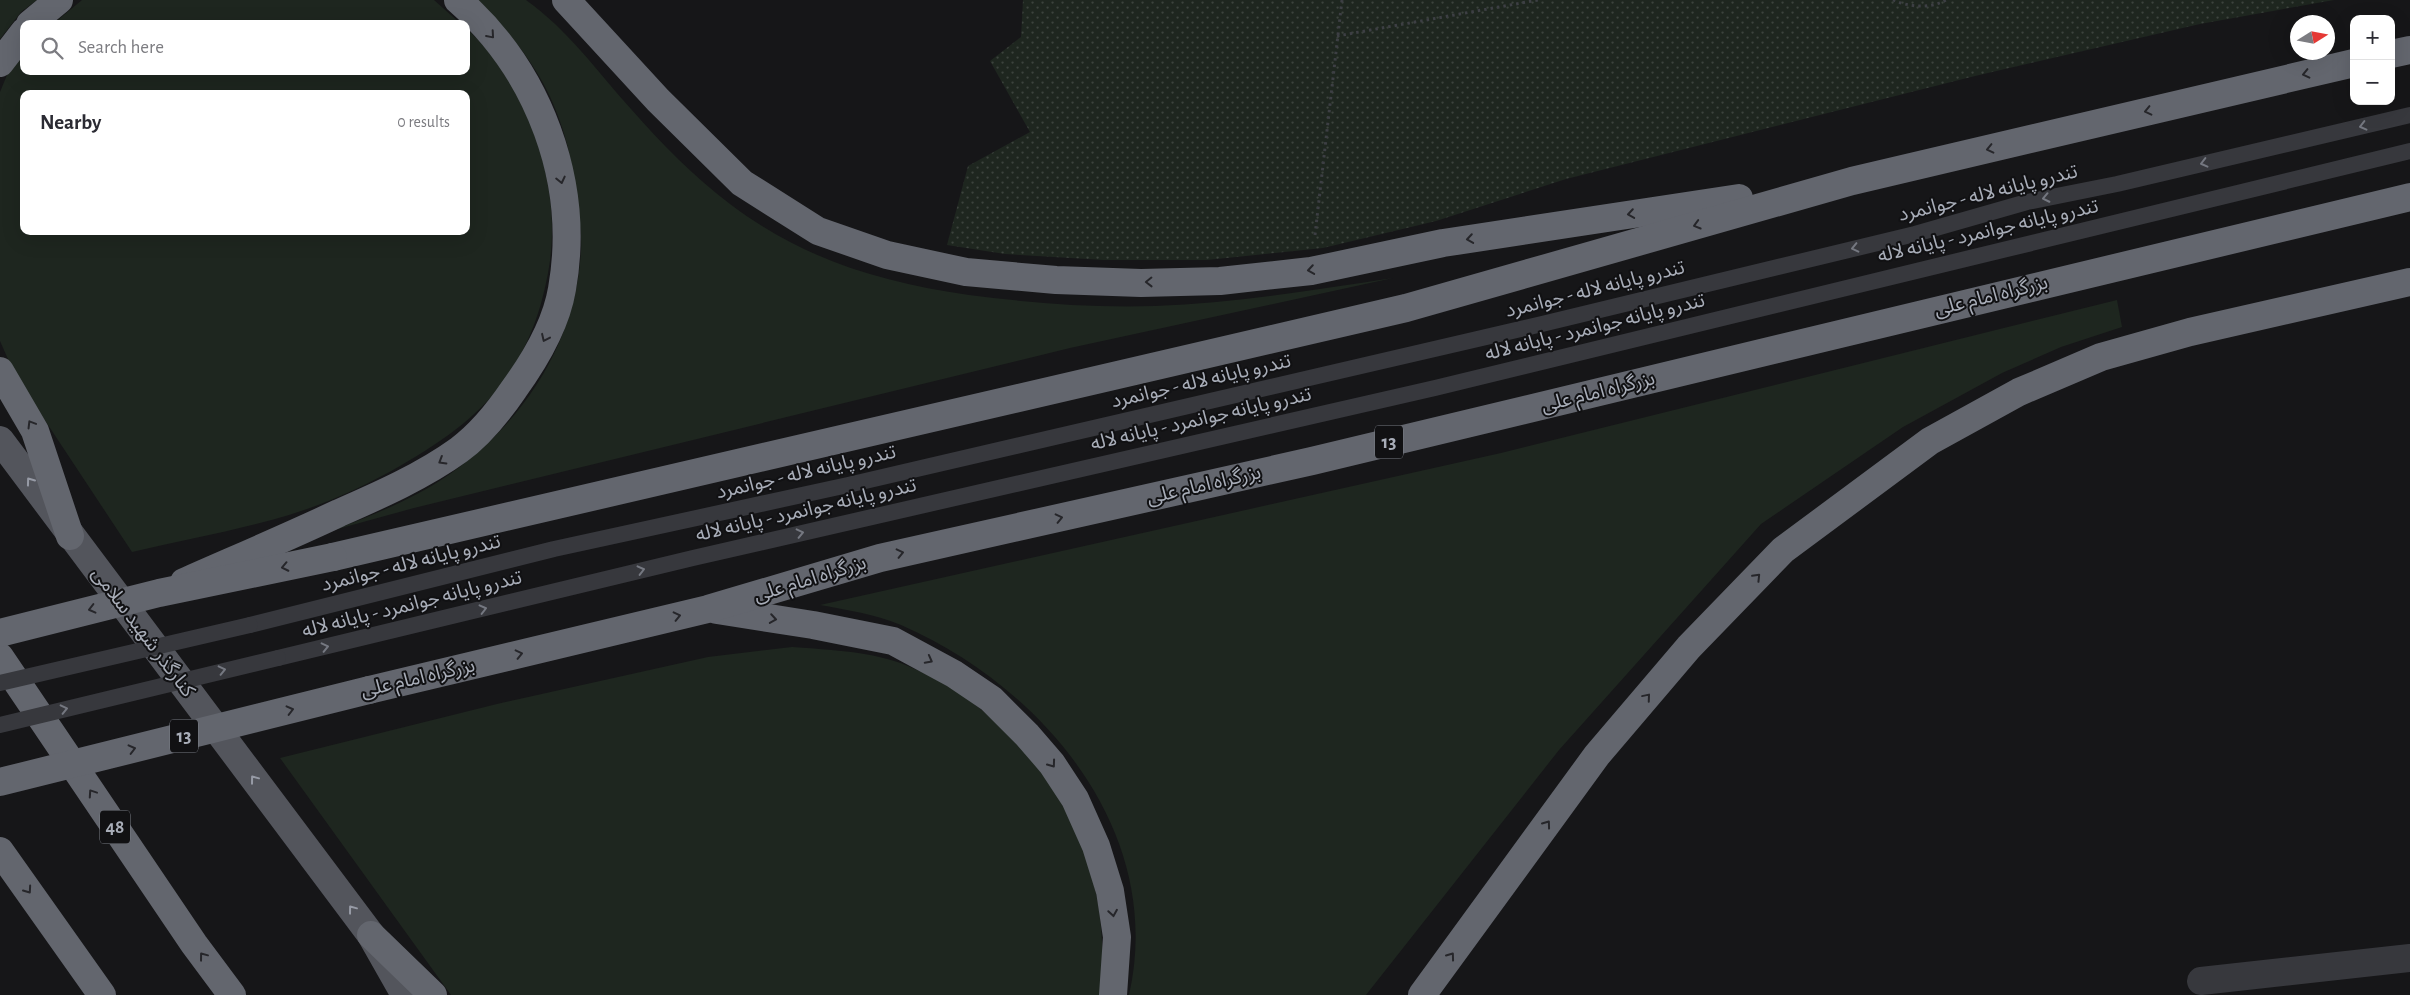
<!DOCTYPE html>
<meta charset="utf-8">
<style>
body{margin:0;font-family:"Alegreya Sans","Noto Sans Arabic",sans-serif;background:#f7f7f7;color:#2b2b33}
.controls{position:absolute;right:15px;top:15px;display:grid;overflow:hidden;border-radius:10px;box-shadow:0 5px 20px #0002}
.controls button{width:45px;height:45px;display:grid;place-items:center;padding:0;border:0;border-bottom:1px solid #e1e1e2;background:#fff;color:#2b2b33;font:25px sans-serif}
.compass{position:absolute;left:2290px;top:15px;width:45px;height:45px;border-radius:50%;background:#fff;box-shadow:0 5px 20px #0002;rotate:79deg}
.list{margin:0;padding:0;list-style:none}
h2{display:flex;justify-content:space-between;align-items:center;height:65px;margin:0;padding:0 20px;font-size:21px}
h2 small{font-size:16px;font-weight:400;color:#7c7c81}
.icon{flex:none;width:28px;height:28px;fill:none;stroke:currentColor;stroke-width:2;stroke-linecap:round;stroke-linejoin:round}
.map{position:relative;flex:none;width:2410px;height:995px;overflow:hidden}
.search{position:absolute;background:#fff;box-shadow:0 5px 20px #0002;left:20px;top:20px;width:450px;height:55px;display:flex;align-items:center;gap:12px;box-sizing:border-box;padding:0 18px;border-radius:10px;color:#7c7c81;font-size:19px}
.panel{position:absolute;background:#fff;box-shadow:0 5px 20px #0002;left:20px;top:90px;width:450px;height:145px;border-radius:10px}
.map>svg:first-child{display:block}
.grass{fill:#1e261f;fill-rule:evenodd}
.park{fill:url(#park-dots)}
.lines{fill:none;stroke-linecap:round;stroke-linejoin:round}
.path{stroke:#3d3f44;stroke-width:3;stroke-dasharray:2.5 4;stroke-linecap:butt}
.lane{stroke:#37383d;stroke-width:16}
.street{stroke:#37383d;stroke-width:28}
.primary{stroke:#53555c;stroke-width:28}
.highway{stroke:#63666e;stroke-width:28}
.lane-bridge{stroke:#37383d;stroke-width:16}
.highway-bridge{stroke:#63666e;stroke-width:28}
.oneway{stroke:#26262a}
.oneway2{stroke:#757881}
.oneway3{stroke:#979ba6}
.labels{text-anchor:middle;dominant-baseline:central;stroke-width:4;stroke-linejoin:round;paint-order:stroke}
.shield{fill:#111113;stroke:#7b7e86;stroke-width:1}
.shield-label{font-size:19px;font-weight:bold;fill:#a8adb8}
.street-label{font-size:20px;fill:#a8adb8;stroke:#111113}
</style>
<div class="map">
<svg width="2410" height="995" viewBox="0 0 2410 995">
<defs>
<pattern id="park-dots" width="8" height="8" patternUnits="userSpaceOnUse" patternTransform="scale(1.25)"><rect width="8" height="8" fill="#1e261f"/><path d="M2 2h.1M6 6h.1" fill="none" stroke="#3c433d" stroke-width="1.8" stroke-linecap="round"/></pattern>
</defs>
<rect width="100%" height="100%" fill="#161618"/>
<!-- grass -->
<g class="grass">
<polygon points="0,0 37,0 21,12 0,39"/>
<polygon points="82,0 434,0 461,24 53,24"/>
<path d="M478 0H526C568 30 597 71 631 109 661 143 694 177 730 204 803 259 879 282 969 295 1031 303 1093 308 1155 306 1235 303 1314 290 1393 278L1070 348 414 508 334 530C375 514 414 499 450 474 524 422 576 342 581 251 582 235 579 218 577 202 573 158 562 115 539 76 522 47 501 24 478 0Z"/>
<path d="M466 28C515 73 545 142 551 207 554 244 550 271 540 307 516 386 470 426 400 466 365 486 328 503 289 515 238 530 184 540 132 552L15 375 0 341V92L9 70 24 53V71H466ZM24 94H466V231H24Z"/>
<path d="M2117 300 2122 327 2061 347 2002 373 1903 427 1761 524 1559 750 1366 995H1129C1166 832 1043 687 901 625 875 614 847 610 820 605L1501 453Z"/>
<path d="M792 647C831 650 872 651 908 666 1018 712 1098 823 1102 942 1103 960 1104 977 1100 995H451L280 758 497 704 708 657Z"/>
</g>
<!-- park -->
<polygon class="park" points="1023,0 2334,0 2200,24 1975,76 1566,179 1436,221 1323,248 1207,260 1104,260 1005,254 947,245 968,166 1030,132 990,61 1021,37"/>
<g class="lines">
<!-- path -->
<g class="path">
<path d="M1893 0C1909 7 1930 9 1946 0"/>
<polyline points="1337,36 1538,0"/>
<polyline points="1315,235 1342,0"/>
</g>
<!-- lane -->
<g class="lane">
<polyline points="250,625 554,549 848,485 1542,324 1915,234 2027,202 2117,184 2410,115"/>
<polyline points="278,658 693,558 1435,388 2410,151"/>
</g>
<!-- street -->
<polyline class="street" points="2201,981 2410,958"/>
<!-- primary -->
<polyline class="primary" points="0,440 371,935 405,995"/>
<!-- highway -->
<g class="highway">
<polyline points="566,0 658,100 742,183 818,231 887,255 966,272 1056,280 1141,283 1220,281 1311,271 1443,243 1739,198"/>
<polyline points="30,24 59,0"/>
<polyline points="2391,54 2410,50"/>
<polyline points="0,63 24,32"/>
<polyline points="0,371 35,431 70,536"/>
<polyline points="333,557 1406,308 1852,181 2354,63"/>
<path d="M184 582C236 559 288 537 339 513 380 495 423 476 459 450 481 434 499 411 514 389 535 360 556 325 562 289 581 182 539 71 458 0"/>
<polyline points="717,610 813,625 893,641 954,674 991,699 1027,735 1052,764 1075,799 1096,846 1110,891 1117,937 1113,995"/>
<polyline points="0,657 194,944 232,995"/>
<polyline points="369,690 708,609 880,558 1312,461 2410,197"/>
<polyline points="0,851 102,995"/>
<polyline points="371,935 433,995"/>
<polyline points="1422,995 1597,755 1689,647 1783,550 1930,441 2019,392 2101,357 2190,332 2410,282"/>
</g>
<!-- lane-bridge -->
<g class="lane-bridge">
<polyline points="0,683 250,625"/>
<polyline points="0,725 278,658"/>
</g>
<!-- highway-bridge -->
<g class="highway-bridge">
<polyline points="0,633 159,593 333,557"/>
<polyline points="0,782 369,690"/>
</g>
</g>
<!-- one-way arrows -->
<defs><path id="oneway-chevron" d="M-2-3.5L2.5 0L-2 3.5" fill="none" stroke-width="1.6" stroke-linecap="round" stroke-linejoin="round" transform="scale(1.25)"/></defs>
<g class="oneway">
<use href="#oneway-chevron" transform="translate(491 35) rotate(49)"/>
<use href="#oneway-chevron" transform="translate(2306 74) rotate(167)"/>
<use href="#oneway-chevron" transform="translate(2148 111) rotate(167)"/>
<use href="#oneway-chevron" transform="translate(1990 149) rotate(167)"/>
<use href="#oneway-chevron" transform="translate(561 180) rotate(77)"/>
<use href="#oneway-chevron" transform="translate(1631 214) rotate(171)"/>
<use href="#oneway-chevron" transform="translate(1697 225) rotate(164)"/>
<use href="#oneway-chevron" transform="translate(1470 239) rotate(171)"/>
<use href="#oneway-chevron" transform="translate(1311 270) rotate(171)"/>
<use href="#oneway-chevron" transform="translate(1149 282) rotate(179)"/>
<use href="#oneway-chevron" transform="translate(545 338) rotate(115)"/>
<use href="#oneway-chevron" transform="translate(31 424) rotate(-121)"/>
<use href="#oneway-chevron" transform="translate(442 461) rotate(149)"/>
<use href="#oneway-chevron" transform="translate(1059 518) rotate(-13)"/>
<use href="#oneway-chevron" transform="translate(900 553) rotate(-13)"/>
<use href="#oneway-chevron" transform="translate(285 567) rotate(168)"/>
<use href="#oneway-chevron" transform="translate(1757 577) rotate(-46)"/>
<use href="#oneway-chevron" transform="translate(92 609) rotate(166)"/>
<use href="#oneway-chevron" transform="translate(677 616) rotate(-13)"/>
<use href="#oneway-chevron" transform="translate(773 619) rotate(9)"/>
<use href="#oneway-chevron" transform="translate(519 654) rotate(-13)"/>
<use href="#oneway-chevron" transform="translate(929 660) rotate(28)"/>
<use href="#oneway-chevron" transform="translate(1647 697) rotate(-50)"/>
<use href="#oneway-chevron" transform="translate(290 710) rotate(-14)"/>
<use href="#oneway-chevron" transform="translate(132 749) rotate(-14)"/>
<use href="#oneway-chevron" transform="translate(1052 764) rotate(54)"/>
<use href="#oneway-chevron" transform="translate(92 793) rotate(-124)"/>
<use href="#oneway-chevron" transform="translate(1547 824) rotate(-54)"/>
<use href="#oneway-chevron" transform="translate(28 890) rotate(55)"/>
<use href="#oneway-chevron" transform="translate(1113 913) rotate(81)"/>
<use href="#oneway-chevron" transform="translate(203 956) rotate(-127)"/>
<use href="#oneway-chevron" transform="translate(1451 956) rotate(-54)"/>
</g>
<g class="oneway2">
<use href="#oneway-chevron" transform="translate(2363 126) rotate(166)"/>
<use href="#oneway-chevron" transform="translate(2204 163) rotate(166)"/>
<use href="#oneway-chevron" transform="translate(2046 198) rotate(168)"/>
<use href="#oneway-chevron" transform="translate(1855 248) rotate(167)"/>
<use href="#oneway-chevron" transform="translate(800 533) rotate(-13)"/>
<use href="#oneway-chevron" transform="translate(641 570) rotate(-14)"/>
<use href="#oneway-chevron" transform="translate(483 609) rotate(-14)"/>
<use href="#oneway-chevron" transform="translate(325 647) rotate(-13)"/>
<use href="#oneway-chevron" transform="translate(222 670) rotate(-13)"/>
<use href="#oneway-chevron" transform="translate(64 709) rotate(-13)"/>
</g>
<g class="oneway3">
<use href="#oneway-chevron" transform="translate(30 481) rotate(-126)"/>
<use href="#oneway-chevron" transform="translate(254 779) rotate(-127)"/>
<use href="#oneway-chevron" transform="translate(352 909) rotate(-127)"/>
</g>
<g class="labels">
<!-- shield labels -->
<g class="shield">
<rect x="1375" y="425.5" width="28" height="33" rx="4"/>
<rect x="170" y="719.5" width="28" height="33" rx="4"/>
<rect x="100" y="810.5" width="30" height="33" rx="4"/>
</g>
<g class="shield-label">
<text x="1389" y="442">13</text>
<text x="184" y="736">13</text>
<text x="115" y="827">48</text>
</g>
<!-- street labels -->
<g class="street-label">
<text transform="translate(1988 193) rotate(-14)">تندرو پایانه لاله - جوانمرد</text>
<text transform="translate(1988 231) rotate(-13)">تندرو پایانه جوانمرد - پایانه لاله</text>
<text transform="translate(1595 289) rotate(-14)">تندرو پایانه لاله - جوانمرد</text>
<text transform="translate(1991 296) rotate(-14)">بزرگراه امام علی</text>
<text transform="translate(1595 327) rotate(-14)">تندرو پایانه جوانمرد - پایانه لاله</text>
<text transform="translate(1201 381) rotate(-13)">تندرو پایانه لاله - جوانمرد</text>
<text transform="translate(1598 392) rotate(-14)">بزرگراه امام علی</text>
<text transform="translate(1201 419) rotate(-13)">تندرو پایانه جوانمرد - پایانه لاله</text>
<text transform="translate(806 472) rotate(-13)">تندرو پایانه لاله - جوانمرد</text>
<text transform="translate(1204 485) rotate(-13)">بزرگراه امام علی</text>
<text transform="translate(806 510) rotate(-13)">تندرو پایانه جوانمرد - پایانه لاله</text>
<text transform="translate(411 563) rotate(-14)">تندرو پایانه لاله - جوانمرد</text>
<text transform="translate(810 579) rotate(-17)">بزرگراه امام علی</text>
<text transform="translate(412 604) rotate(-14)">تندرو پایانه جوانمرد - پایانه لاله</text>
<text transform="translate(143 632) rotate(53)">کنارگذر شهید سلامی</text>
<text transform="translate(418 678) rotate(-13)">بزرگراه امام علی</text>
</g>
</g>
</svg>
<div class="controls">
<button>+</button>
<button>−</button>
</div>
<svg class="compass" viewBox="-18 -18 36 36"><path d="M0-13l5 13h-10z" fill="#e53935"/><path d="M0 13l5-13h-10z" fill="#7c7c81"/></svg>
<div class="search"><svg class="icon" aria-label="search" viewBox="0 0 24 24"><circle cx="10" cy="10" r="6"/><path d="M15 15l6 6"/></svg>Search here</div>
<section class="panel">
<h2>Nearby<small>0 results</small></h2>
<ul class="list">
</ul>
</section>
</div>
